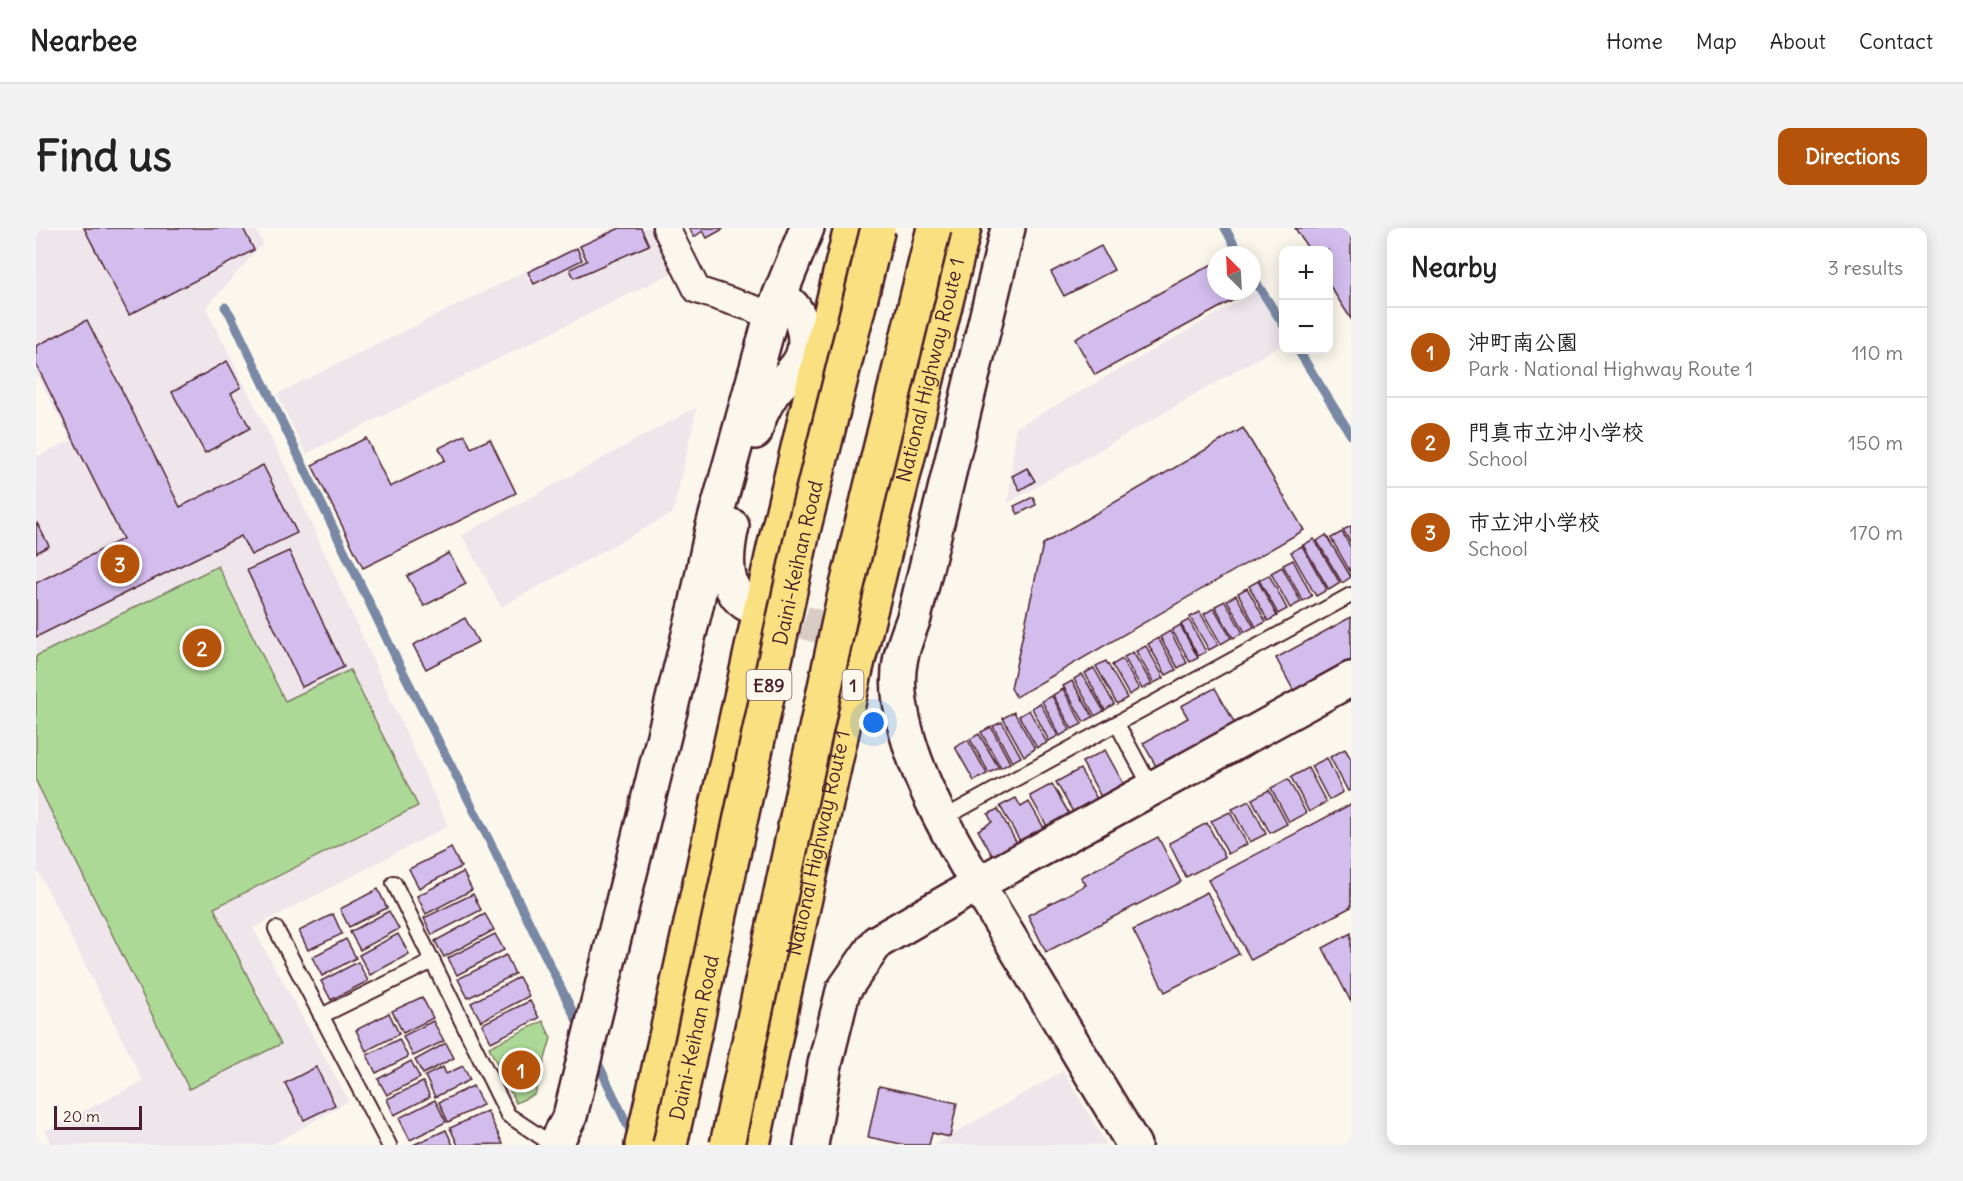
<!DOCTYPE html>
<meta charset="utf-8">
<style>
body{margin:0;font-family:Delius,"Klee One",sans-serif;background:#f2f2f2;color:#222}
.controls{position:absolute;right:18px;top:18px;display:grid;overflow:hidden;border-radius:12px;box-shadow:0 3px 15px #0003}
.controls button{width:54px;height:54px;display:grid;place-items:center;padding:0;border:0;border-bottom:2px solid #e0e0e0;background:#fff;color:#222;font:30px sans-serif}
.compass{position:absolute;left:1171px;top:18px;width:54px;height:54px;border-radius:50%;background:#fff;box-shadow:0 3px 15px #0003;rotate:336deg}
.scale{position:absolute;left:18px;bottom:15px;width:88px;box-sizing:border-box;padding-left:6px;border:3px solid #4a1f2b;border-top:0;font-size:16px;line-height:21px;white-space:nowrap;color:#4a1f2b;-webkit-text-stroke:4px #fbf7ec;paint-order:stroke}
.you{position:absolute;left:838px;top:495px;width:21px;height:21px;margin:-15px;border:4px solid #fff;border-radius:50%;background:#1a73e8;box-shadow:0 0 0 9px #1a73e833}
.badge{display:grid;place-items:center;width:39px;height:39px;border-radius:50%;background:#b45309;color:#fff;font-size:20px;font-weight:700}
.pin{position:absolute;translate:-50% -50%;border:3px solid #fff;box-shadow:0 2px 6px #0006}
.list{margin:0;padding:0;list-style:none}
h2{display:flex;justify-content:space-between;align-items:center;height:78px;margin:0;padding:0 24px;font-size:26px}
h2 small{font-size:20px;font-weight:400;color:#767676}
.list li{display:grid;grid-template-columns:39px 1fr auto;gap:18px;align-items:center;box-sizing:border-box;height:90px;padding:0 24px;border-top:2px solid #e0e0e0}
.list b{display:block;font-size:22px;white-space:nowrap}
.list p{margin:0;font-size:20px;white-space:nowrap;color:#767676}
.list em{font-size:20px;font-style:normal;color:#767676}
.map{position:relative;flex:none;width:1315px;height:917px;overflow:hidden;border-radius:12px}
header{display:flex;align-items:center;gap:36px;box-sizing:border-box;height:84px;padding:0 30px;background:#fff;border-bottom:2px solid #e0e0e0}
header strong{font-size:28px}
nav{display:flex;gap:33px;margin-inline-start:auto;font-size:21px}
.intro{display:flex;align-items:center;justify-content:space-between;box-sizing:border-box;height:144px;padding:0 36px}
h1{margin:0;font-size:42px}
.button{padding:15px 27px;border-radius:12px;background:#b45309;color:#fff;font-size:21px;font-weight:700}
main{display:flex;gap:36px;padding:0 36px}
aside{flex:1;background:#fff;border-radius:12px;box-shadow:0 3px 15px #0003}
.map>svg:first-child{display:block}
.built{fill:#efe6ec}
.green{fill:#add997;stroke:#7c7c61;stroke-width:1.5}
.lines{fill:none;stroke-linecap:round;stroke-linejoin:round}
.stream{stroke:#7989a5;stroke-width:9}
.building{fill:#d2bded;stroke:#4a1f2b;stroke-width:1.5}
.secondary-tunnel{stroke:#d8ccc5;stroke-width:33;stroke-dasharray:33 16;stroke-linecap:butt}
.lane-casing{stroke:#4a1f2b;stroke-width:18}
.street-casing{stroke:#4a1f2b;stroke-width:30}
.secondary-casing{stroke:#4a1f2b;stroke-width:38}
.highway-casing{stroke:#4a1f2b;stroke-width:38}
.lane{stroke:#fbf7ec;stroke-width:14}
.street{stroke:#fbf7ec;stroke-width:26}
.secondary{stroke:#fbf7ec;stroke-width:33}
.highway{stroke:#f9e181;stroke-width:33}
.highway-bridge-casing{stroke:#4a1f2b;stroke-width:38;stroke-linecap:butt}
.highway-bridge{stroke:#f9e181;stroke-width:33}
.labels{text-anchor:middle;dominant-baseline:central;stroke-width:5;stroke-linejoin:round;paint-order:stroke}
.shield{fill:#fbf7ec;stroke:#7f6065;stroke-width:1.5}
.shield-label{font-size:18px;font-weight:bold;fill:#4a1f2b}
.street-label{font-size:20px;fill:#4a1f2b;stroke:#fbf7ec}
</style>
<header>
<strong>Nearbee</strong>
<nav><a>Home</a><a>Map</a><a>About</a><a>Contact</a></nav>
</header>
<div class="intro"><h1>Find us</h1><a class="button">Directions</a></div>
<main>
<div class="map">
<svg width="1315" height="917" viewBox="0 0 1315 917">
<rect width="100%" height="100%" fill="#fbf7ec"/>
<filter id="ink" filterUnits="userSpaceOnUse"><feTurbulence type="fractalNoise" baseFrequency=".0167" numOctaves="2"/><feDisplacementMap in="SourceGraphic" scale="12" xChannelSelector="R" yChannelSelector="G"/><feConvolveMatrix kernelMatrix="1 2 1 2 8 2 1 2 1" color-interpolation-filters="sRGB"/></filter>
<g filter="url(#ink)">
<!-- built -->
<g class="built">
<polygon points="0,0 219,0 227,15 170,80 251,242 412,598 217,700 313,873 236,917 15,917 9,903 107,853 0,639 0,229 35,212 0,145"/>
<polygon points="577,0 616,0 638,44 270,226 241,166"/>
<polygon points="1221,63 1247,107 1247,116 972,275 980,200"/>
<polygon points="661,179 637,285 465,379 426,307"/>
<polygon points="1027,843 1071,917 898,917"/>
</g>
<!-- green -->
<g class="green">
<polygon points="182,338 249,473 314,442 382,578 178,680 245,816 153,861 0,553 0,428"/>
<polygon points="507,793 515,810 499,866 480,875 453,819"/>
</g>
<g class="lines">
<!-- stream -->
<g class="stream">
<polyline points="1189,0 1204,27"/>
<polyline points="1216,48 1248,98"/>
<polyline points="189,79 194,86 361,432 452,610 546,803"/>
<polyline points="1262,122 1315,207"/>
<polyline points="559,829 598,911"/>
</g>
</g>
<!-- building -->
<g class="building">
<polygon points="48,0 207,0 218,22 93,87"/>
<polygon points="584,0 605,0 613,17 538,50 534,41 551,33 544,18"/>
<polygon points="653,0 686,0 687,1 671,10 667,3 658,9"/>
<polygon points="1259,0 1315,0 1315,91 1292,55 1292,22 1273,22"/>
<polygon points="1065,18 1078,42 1028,68 1015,44"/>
<polygon points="541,20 546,32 498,56 492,44"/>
<polygon points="1180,34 1180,63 1214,63 1059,147 1039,111"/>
<polygon points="51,92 144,279 227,237 261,305 215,327 205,308 0,409 0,355 87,311 0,136 0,118"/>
<polygon points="191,133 205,159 195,165 214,200 169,225 136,164"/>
<polygon points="1207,200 1268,302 980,469 975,460 1007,316"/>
<polygon points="429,207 435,220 454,211 480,265 327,340 276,237 330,210 354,259 409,232 403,220"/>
<polygon points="991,240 999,253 984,262 976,248"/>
<polygon points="997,269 1000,277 982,286 978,278"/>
<polygon points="1,295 13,318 0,325 0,296"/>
<polygon points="1315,298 1315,315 1307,302"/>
<polygon points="1306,304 1315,320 1315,345 1295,310"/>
<polygon points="1290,307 1315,349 1306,355 1281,313"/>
<polygon points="1278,311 1304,355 1293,362 1267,317"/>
<polygon points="1266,318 1291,362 1280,368 1255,324"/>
<polygon points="253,323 308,439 266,459 211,342"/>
<polygon points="413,325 430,356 388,378 371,348"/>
<polygon points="1257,332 1276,368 1267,373 1247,337"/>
<polygon points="1246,339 1265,374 1254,380 1235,345"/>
<polygon points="1233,347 1251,381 1242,386 1223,352"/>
<polygon points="1222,353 1241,388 1232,393 1213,358"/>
<polygon points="1211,360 1230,394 1220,399 1202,365"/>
<polygon points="1200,367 1218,399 1209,404 1191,372"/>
<polygon points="1189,373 1207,405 1197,410 1179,378"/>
<polygon points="1178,380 1195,410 1185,416 1168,386"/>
<polygon points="1164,384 1182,417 1173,422 1154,389"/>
<polygon points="1315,389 1315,437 1260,467 1240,430"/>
<polygon points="429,390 442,414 390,441 377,417"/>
<polygon points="1153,392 1170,424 1162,428 1145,396"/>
<polygon points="1144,397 1162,430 1154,434 1136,402"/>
<polygon points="1134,403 1151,435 1142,440 1124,409"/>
<polygon points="1122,410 1140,442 1130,447 1112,416"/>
<polygon points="1110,418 1128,450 1118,455 1100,423"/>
<polygon points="1097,424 1116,456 1106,461 1088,429"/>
<polygon points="1086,431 1103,461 1093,467 1076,437"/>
<polygon points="1070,433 1091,470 1081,476 1060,438"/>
<polygon points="1058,440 1078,476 1069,482 1049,445"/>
<polygon points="1046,446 1068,483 1059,488 1038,451"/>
<polygon points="1036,453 1057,489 1048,494 1027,458"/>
<polygon points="1179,460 1203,503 1125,547 1107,515 1152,490 1145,478"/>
<polygon points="1027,461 1046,496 1036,501 1017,467"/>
<polygon points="1016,468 1034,502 1024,508 1006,473"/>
<polygon points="1004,475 1022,508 1013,513 996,480"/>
<polygon points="993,482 1011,515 1001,520 983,488"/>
<polygon points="978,484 999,521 988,528 967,490"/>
<polygon points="966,494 985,529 976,534 957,498"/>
<polygon points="955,499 974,535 965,540 945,504"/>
<polygon points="943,506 963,540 953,545 934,511"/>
<polygon points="932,512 951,546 938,553 919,519"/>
<polygon points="1309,521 1315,531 1315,562 1312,563 1294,529"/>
<polygon points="1069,522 1092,564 1069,576 1046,534"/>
<polygon points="1291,530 1307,564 1293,572 1275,538"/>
<polygon points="1272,540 1290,574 1273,584 1255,549"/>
<polygon points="1044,541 1065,578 1041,591 1020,554"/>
<polygon points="1252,551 1270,585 1253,594 1235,560"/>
<polygon points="1016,556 1038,594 1016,607 994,568"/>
<polygon points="1233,562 1251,596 1234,605 1216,571"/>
<polygon points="980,570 985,579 993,574 1012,607 988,620 964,578"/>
<polygon points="1213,573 1230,606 1214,614 1196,581"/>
<polygon points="1315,576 1315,679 1215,732 1172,652"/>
<polygon points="962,581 984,621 960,634 942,602 956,594 952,586"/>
<polygon points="1194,584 1211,616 1192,626 1175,593"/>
<polygon points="1171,595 1189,629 1150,649 1133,615"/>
<polygon points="1122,609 1145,654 1010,724 992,687 1050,657 1045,649"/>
<polygon points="415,620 425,639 383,660 373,641"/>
<polygon points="427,644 436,662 390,686 381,668"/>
<polygon points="342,661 351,680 313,699 304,681"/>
<polygon points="1171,664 1203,726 1129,764 1097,702"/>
<polygon points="437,666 445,682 396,707 388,690"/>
<polygon points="353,683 363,701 324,722 314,704"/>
<polygon points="297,686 306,706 272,722 263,703"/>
<polygon points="449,686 458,702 408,729 399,713"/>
<polygon points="1315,705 1315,774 1287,720"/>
<polygon points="362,706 373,726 334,747 323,727"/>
<polygon points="459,706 468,722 421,747 412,730"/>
<polygon points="310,711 320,730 286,748 276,729"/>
<polygon points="470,727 479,746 432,770 422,751"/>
<polygon points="322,734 332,753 295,772 285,753"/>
<polygon points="483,749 493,768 445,793 435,775"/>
<polygon points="386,769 397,790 367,805 356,783"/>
<polygon points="494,773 503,790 455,814 446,796"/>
<polygon points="353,785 363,806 330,823 320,802"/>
<polygon points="397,793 408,813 377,828 367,808"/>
<polygon points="363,811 372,829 340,845 331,827"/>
<polygon points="410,815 418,830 387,846 379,832"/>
<polygon points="375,833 384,850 351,867 342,851"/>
<polygon points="427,838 434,852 399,869 389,848 407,839 410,846"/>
<polygon points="280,839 299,877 268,892 249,855"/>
<polygon points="387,854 394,869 358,887 351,871"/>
<polygon points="437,858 447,877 412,894 403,874"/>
<polygon points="843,858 921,875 914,909 896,905 893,917 870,917 832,909"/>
<polygon points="399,872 410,894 374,912 363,890"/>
<polygon points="451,883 467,916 422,917 414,900"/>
<polygon points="410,902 417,917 377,917"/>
</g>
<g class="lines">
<!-- secondary-tunnel -->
<polyline class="secondary-tunnel" points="721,380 827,412"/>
<!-- lane casing -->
<g class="lane-casing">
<g id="lane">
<polyline points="1081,496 1116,561"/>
<polyline points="906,591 1315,367"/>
<polyline points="358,655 472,887 505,909 520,914"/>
<polyline points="240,701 353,917"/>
<polyline points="285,788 397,733"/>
</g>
</g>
<!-- street casing -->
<g class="street-casing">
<polyline id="street" points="630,0 661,62 716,80 735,89"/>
</g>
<!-- secondary casing -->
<g class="secondary-casing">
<g id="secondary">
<path d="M972 0 878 390C866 421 859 439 864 474 875 553 931 638 972 707 1014 777 1056 847 1098 917"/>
<path d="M719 204C722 191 728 178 736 166 745 153 760 144 766 129 774 108 764 78 744 69"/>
<path d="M696 298C690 325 685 364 714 378"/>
<polyline points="519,917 534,888 660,378 676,302 735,89 771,0"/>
<polyline points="775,917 789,836 807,763 841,714 942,656 1315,451"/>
</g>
</g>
<!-- highway casing -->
<g class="highway-casing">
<g id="highway">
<polyline points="606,917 738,320 815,0"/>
<path id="s1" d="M717 917 753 742 819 445 928 0"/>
</g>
</g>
<!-- lane -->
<use href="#lane" class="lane"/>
<!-- street -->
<use href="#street" class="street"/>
<!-- secondary -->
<use href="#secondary" class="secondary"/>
<!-- highway -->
<use href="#highway" class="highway"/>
<!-- highway-bridge casing -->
<g class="highway-bridge-casing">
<g id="highway-bridge">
<path id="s2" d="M634 917 767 303 842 0"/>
<polyline points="691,917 808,370 898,0"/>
</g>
</g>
<!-- highway-bridge -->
<use href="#highway-bridge" class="highway-bridge"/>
</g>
</g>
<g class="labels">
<!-- shield labels -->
<g class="shield">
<rect x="710.5" y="442" width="45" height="30" rx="4.5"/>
<rect x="806.5" y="442" width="21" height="30" rx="4.5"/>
</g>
<g class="shield-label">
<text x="733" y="457">E89</text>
<text x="817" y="457">1</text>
</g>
<!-- street labels -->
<g class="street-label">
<text stroke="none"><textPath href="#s1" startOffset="795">National Highway Route 1</textPath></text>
<text stroke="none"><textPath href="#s2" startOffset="596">Daini-Keihan Road</textPath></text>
<text stroke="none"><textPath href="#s1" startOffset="309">National Highway Route 1</textPath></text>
<text stroke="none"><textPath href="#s2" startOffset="110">Daini-Keihan Road</textPath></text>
</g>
</g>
</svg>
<div class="controls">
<button>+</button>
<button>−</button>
</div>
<svg class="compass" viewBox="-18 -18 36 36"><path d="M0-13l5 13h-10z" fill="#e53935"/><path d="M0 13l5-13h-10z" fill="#767676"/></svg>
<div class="scale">20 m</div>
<div class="you"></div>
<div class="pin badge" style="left:485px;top:842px">1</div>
<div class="pin badge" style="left:166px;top:420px">2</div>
<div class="pin badge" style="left:84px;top:336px">3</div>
</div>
<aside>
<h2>Nearby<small>3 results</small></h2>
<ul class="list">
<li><span class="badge">1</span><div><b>沖町南公園</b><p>Park · National Highway Route 1</p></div><em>110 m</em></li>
<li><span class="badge">2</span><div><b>門真市立沖小学校</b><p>School</p></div><em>150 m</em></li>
<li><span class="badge">3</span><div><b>市立沖小学校</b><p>School</p></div><em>170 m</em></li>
</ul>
</aside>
</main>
